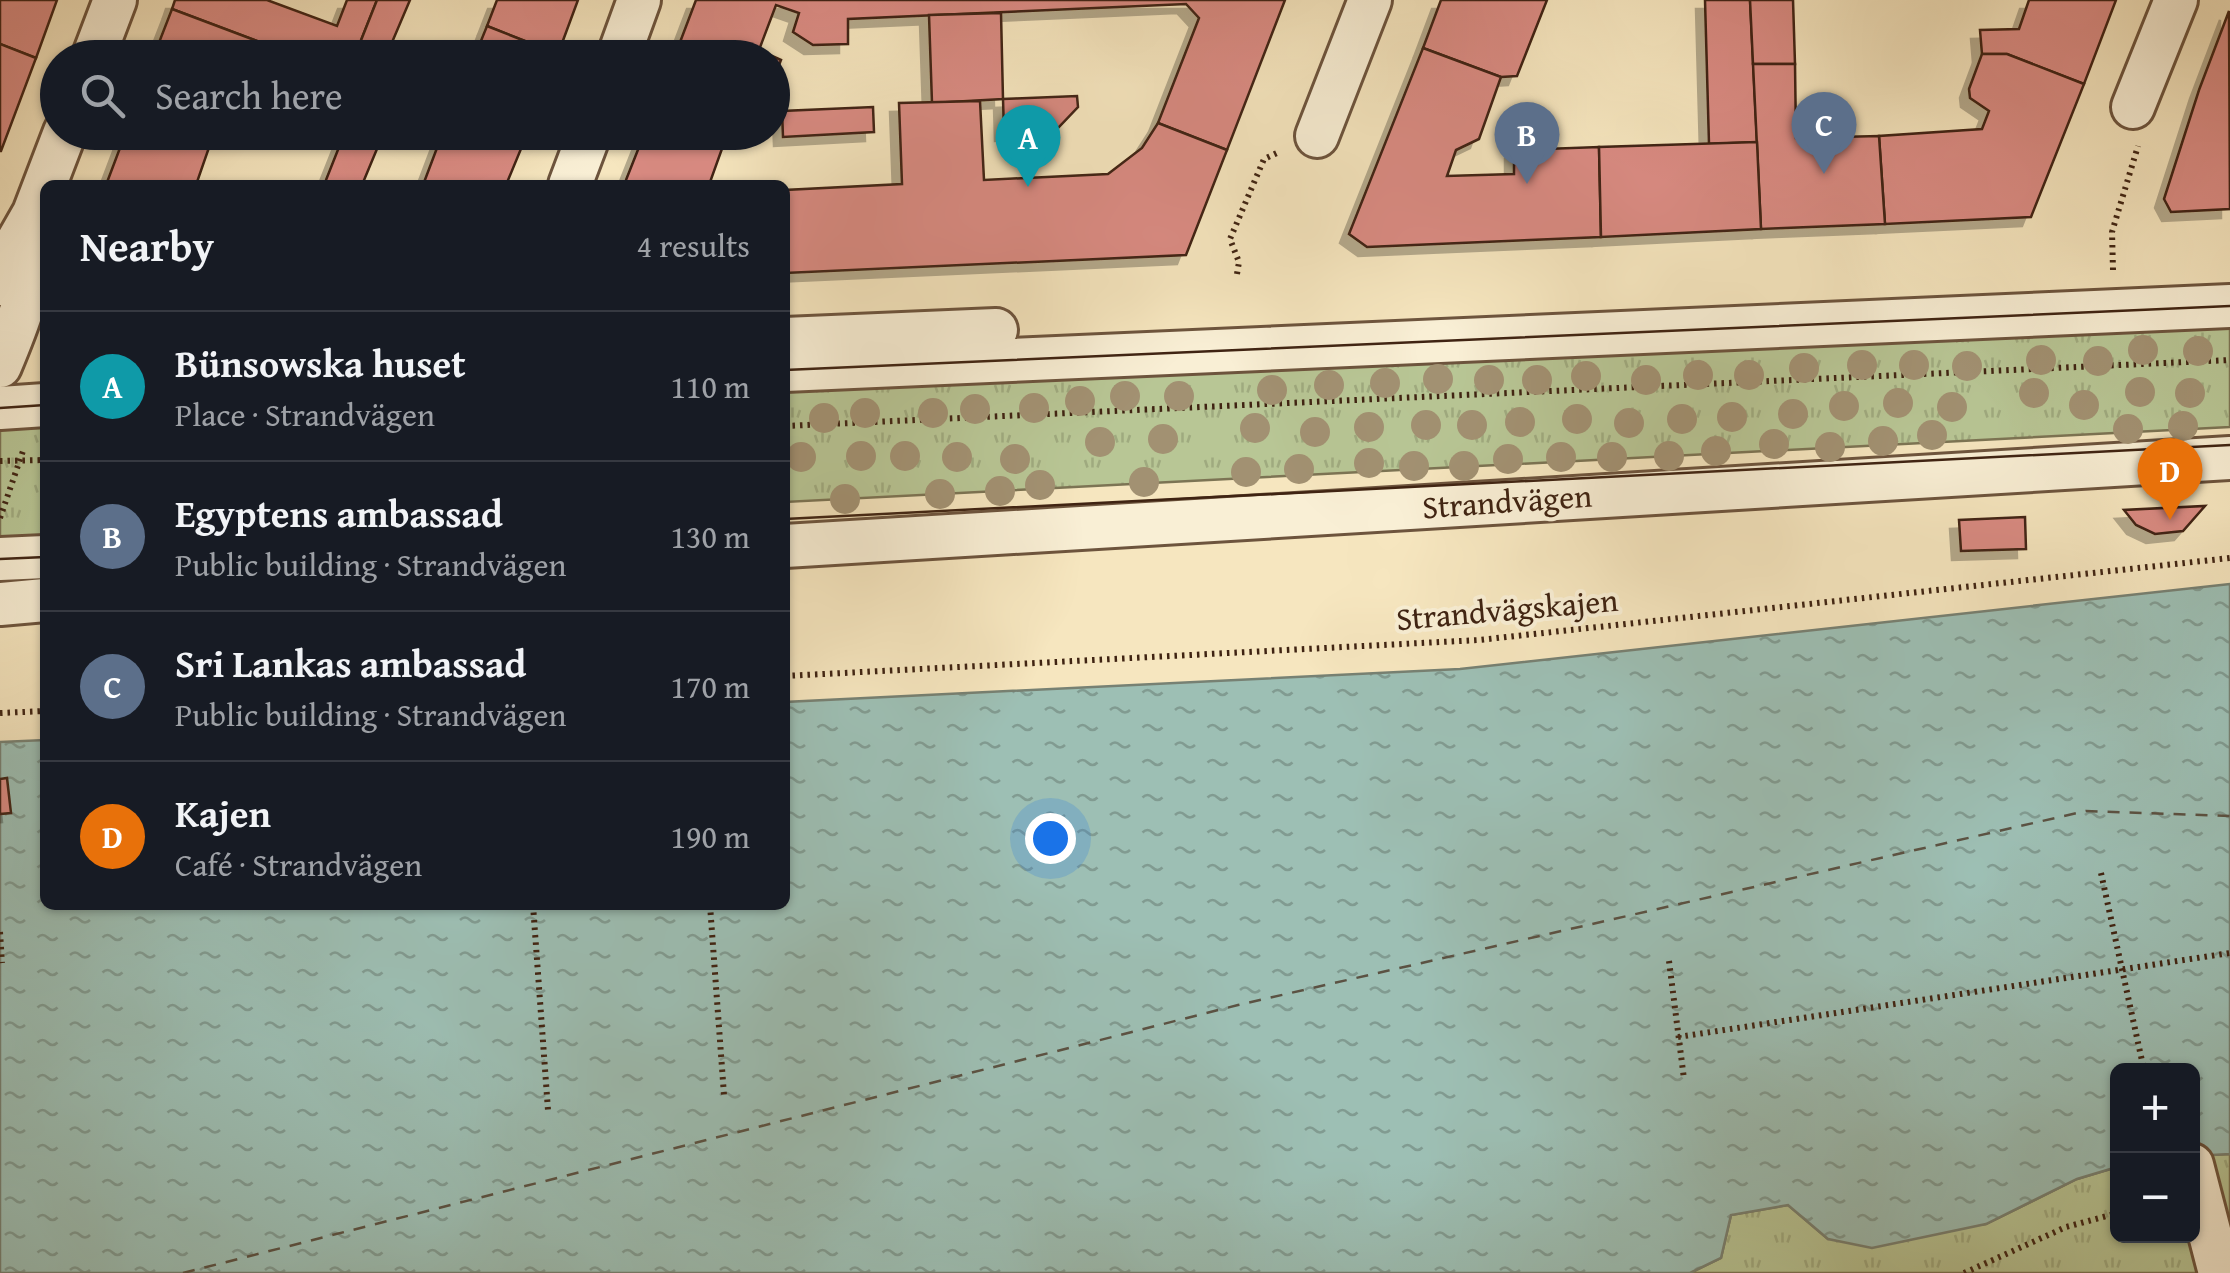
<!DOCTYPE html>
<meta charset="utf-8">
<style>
body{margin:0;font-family:"Gentium Book Plus",serif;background:#242831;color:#f1f3f6}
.controls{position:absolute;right:30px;bottom:30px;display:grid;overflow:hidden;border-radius:15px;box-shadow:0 2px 8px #0004}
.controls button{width:90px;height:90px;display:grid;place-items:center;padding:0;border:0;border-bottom:2px solid #363941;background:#171b24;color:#f1f3f6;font:50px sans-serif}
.you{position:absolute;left:1050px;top:838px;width:35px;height:35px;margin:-25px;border:8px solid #fff;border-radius:50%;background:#1a73e8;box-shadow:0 0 0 15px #1a73e833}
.badge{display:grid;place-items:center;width:65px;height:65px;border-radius:50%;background:#2563eb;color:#fff;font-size:32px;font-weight:700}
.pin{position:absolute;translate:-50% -82px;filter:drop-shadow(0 2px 5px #0008)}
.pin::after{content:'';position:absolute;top:52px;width:35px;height:30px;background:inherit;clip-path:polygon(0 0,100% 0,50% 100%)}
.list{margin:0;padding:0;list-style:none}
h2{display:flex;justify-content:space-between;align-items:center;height:130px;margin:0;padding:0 40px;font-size:42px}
h2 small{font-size:32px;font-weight:400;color:#9ea1a6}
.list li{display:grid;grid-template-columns:65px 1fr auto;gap:30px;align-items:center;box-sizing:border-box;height:150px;padding:0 40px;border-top:2px solid #363941}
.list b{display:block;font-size:38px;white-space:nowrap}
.list p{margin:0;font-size:32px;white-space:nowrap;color:#9ea1a6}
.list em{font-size:32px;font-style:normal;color:#9ea1a6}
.icon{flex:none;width:55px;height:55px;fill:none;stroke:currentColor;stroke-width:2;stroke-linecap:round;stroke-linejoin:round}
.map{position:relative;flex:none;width:2230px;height:1273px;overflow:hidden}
.search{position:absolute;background:#171b24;box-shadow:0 2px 8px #0004;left:40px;top:40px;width:750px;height:110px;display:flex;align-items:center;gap:25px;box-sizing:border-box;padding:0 35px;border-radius:55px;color:#9ea1a6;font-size:38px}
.panel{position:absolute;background:#171b24;box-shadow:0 2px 8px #0004;left:40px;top:180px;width:750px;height:730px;border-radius:15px}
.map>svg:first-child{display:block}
.grass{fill:url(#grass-tufts);stroke:#7c7454;stroke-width:2.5}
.water{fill:url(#water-ripples);stroke:#778173;stroke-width:2.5}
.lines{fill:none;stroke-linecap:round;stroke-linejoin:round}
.ferry{stroke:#5b5243;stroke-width:2.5;stroke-dasharray:12 10;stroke-linecap:butt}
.building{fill:#da8b83;stroke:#3f2312;stroke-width:2.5;filter:url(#shadow)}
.minor-casing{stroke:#6d543d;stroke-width:48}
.path{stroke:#3f2312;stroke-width:6;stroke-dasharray:2.5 5;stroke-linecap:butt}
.minor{stroke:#f9efd5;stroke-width:42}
.tram{stroke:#3f2312;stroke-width:2.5}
.tree{fill:#a29172}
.labels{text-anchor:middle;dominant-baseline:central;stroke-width:8;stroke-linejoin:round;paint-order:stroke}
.street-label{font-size:32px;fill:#3f2312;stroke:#f9efd5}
</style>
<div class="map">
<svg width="2230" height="1273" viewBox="0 0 2230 1273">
<defs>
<pattern id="grass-tufts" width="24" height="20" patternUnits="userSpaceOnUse" patternTransform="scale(2.5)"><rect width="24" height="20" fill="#b8c695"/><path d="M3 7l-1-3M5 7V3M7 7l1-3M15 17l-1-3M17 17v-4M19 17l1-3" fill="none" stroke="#9faa7f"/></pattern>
<pattern id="water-ripples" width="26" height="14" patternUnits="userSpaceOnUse" patternTransform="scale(2.5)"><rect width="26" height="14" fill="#9dbfb4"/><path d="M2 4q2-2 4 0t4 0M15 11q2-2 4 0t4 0" fill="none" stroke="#819b91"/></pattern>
<filter id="shadow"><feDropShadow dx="-9" dy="9" stdDeviation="0" flood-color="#0004"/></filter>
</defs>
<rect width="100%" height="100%" fill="#f6e6bf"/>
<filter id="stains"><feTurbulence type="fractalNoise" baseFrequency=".002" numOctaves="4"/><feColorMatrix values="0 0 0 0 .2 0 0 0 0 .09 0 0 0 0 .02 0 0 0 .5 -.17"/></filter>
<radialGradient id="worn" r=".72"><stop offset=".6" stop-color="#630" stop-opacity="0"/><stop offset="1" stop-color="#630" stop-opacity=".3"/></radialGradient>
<!-- grass -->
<g class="grass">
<polygon points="2230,320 2230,427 785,502 785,381"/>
<polygon points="45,412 45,540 0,542 0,418"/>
<polygon points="2230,1154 2230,1273 1690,1273 1721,1258 1731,1215 1788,1205 1828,1239 1986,1224 2077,1179 2117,1167 2118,1236 2192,1236 2193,1156"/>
</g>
<!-- water -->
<polygon class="water" points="2230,584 2230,1154 2193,1156 2192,1070 2118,1070 2117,1167 2077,1179 1986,1224 1872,1248 1828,1239 1788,1205 1731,1215 1721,1258 1690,1273 0,1273 0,742 45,740 45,905 785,905 785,702 1460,669"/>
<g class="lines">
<!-- ferry -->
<polyline class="ferry" points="183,1273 1238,1005 2086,811 2230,816"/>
</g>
<!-- building -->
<g class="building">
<polygon points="0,0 57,0 36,58 0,44"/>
<polygon points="175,0 267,0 337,26 347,0 377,0 354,58 302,58 172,9"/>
<polygon points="377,0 410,0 390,47 419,58 354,58"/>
<polygon points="497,0 578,0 558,54 487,26"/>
<polygon points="696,0 1285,0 1227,150 1158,123 1199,18 1186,4 848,19 848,44 813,45 793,32 799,13 776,5 759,50 781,60 772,83 772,58 674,58"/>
<polygon points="1441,0 1547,0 1517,76 1501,77 1423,48"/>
<polygon points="1705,0 1750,0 1757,142 1709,144"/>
<polygon points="1750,0 1793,0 1795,64 1753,64"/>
<polygon points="2029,0 2116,0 2084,84 2007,54 1982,54 1980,30 2019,29"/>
<polygon points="172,9 302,58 153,58"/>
<polygon points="2229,11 2230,209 2171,212 2164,199 2199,90"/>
<polygon points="1001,13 1003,99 932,103 929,15"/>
<polygon points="487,26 558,54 556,58 474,58"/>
<polygon points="0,44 36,58 1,151 0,151"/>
<polygon points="1423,48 1501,77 1479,139 1456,150 1447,176 1514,174 1514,150 1599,147 1601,237 1367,247 1349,234"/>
<polygon points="1982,54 2007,54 2084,84 2031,217 1885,224 1879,136 1982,129 1989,111 1970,98 1969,89"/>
<polygon points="1753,64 1795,64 1796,138 1879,136 1885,224 1761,229"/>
<polygon points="1077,96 1078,107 1057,129 1004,132 1003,99"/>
<polygon points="980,101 984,180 1108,174 1142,148 1158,123 1227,150 1186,255 785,273 785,190 902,184 899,103"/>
<polygon points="873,107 874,132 783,137 782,111"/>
<polygon points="126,132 204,132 213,136 196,185 106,185"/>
<polygon points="345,132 384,132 362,185 324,185"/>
<polygon points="443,132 494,132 523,144 506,185 423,185"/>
<polygon points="645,132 728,132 709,185 624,185"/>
<polygon points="1757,142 1761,229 1601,237 1599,147"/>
<polygon points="2205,506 2183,531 2155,534 2136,525 2124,510"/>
<polygon points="2025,517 2026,549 1961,551 1959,520"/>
<polygon points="7,778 11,813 0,814 0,779"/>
</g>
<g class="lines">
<!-- minor casing -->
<g class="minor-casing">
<g id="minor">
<polyline points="93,58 115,0"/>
<polyline points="618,58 639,0"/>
<polyline points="2133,107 2176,0"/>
<polyline points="1317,136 1370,0"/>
<polyline points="570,185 590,132"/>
<polyline points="0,284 9,257 34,213 65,132"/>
<polyline points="785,339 996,330"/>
<path d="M0 366C18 323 33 286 34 239"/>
<polyline points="785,370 2230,306"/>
<polyline points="0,408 45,405"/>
<polyline points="785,546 2230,458"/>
<polyline points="0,559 45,557"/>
<polyline points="0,604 45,600"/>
<polyline points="2192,1165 2220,1273"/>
</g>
</g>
<!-- path -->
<g class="path">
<polyline points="2113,270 2112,232 2138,146"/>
<polyline points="1237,274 1239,262 1230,239 1264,159 1279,152"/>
<polyline points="785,426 2230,360"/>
<polyline points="0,461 45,460"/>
<polyline points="0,518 24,448"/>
<polyline points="785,676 1479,640 2230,558"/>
<polyline points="0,713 45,711"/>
<polyline points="2101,873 2144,1070"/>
<polyline points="218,905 218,906"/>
<polyline points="533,905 548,1110"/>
<polyline points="710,905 724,1095"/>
<polyline points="0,932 2,963"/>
<polyline points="1669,961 1684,1079"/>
<polyline points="1678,1037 2230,953"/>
<polyline points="1964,1273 2066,1227 2118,1213"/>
</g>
<!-- minor -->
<use href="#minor" class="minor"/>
<!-- tram -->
<g class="tram">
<polyline points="785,370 2230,306"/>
<polyline points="0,408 45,405"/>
<polyline points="785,519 2230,445"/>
<polyline points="0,559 45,557"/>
</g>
</g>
<!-- trees -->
<g class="tree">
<circle cx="2143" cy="350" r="15"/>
<circle cx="2198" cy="351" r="15"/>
<circle cx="2041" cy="360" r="15"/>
<circle cx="2098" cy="361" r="15"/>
<circle cx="1862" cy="365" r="15"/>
<circle cx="1914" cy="365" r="15"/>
<circle cx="1967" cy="366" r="15"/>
<circle cx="1804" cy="368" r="15"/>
<circle cx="1698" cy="375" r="15"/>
<circle cx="1749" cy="375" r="15"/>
<circle cx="1586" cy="376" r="15"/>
<circle cx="1438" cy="379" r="15"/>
<circle cx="1489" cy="380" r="15"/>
<circle cx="1537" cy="380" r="15"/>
<circle cx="1646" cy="380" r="15"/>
<circle cx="1385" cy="383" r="15"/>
<circle cx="1329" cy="385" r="15"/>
<circle cx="1272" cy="390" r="15"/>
<circle cx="2140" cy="392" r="15"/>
<circle cx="2034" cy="393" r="15"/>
<circle cx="2190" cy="393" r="15"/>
<circle cx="1125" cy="396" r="15"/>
<circle cx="1179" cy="396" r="15"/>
<circle cx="1080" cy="401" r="15"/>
<circle cx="1898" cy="403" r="15"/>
<circle cx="2084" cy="405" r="15"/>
<circle cx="1844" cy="406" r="15"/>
<circle cx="1952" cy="407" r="15"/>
<circle cx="1034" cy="408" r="15"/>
<circle cx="975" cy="409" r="15"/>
<circle cx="865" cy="413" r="15"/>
<circle cx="933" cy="413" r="15"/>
<circle cx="1793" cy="414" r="15"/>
<circle cx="1732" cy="417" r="15"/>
<circle cx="824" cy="418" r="15"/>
<circle cx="1577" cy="419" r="15"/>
<circle cx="1682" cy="419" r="15"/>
<circle cx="1520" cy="422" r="15"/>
<circle cx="1629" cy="423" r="15"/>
<circle cx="1426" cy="425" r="15"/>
<circle cx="1472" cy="425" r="15"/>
<circle cx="2183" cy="426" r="15"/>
<circle cx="1369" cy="427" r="15"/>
<circle cx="1255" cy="428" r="15"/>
<circle cx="2128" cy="429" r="15"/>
<circle cx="1315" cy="432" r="15"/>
<circle cx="1932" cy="435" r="15"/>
<circle cx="1163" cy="439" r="15"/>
<circle cx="1883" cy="441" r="15"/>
<circle cx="1100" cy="442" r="15"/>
<circle cx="1774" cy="444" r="15"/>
<circle cx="1830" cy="447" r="15"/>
<circle cx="1716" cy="451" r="15"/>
<circle cx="861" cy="456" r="15"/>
<circle cx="905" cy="456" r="15"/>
<circle cx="1669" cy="456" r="15"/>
<circle cx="801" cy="457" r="15"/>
<circle cx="957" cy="457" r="15"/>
<circle cx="1561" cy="457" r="15"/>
<circle cx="1612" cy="457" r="15"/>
<circle cx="1015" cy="459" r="15"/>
<circle cx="1508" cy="459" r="15"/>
<circle cx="1369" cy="463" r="15"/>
<circle cx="1414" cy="466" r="15"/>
<circle cx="1464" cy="466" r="15"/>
<circle cx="1299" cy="469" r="15"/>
<circle cx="1246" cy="472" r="15"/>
<circle cx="1144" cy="482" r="15"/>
<circle cx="1040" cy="485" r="15"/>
<circle cx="1000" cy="491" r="15"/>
<circle cx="940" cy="494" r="15"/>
<circle cx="845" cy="499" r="15"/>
</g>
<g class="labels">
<!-- street labels -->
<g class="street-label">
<text transform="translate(1507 501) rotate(-4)">Strandvägen</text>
<text transform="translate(1507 609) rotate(-5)">Strandvägskajen</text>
</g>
</g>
<rect width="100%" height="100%" filter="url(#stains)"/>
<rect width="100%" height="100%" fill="url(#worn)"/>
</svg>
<div class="controls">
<button>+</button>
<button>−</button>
</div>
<div class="you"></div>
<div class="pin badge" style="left:1028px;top:187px;background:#0f9aa8">A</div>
<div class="pin badge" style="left:1527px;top:184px;background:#5c6f8a">B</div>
<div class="pin badge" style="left:1824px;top:174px;background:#5c6f8a">C</div>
<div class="pin badge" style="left:2170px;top:520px;background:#e8710a">D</div>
<div class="search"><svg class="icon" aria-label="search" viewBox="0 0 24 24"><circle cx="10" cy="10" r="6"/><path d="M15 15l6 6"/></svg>Search here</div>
<section class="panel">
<h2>Nearby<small>4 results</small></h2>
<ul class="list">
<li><span class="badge" style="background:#0f9aa8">A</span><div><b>Bünsowska huset</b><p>Place · Strandvägen</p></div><em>110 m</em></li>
<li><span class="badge" style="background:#5c6f8a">B</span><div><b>Egyptens ambassad</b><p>Public building · Strandvägen</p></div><em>130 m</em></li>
<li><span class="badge" style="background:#5c6f8a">C</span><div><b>Sri Lankas ambassad</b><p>Public building · Strandvägen</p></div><em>170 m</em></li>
<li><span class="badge" style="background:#e8710a">D</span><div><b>Kajen</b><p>Café · Strandvägen</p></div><em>190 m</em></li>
</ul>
</section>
</div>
